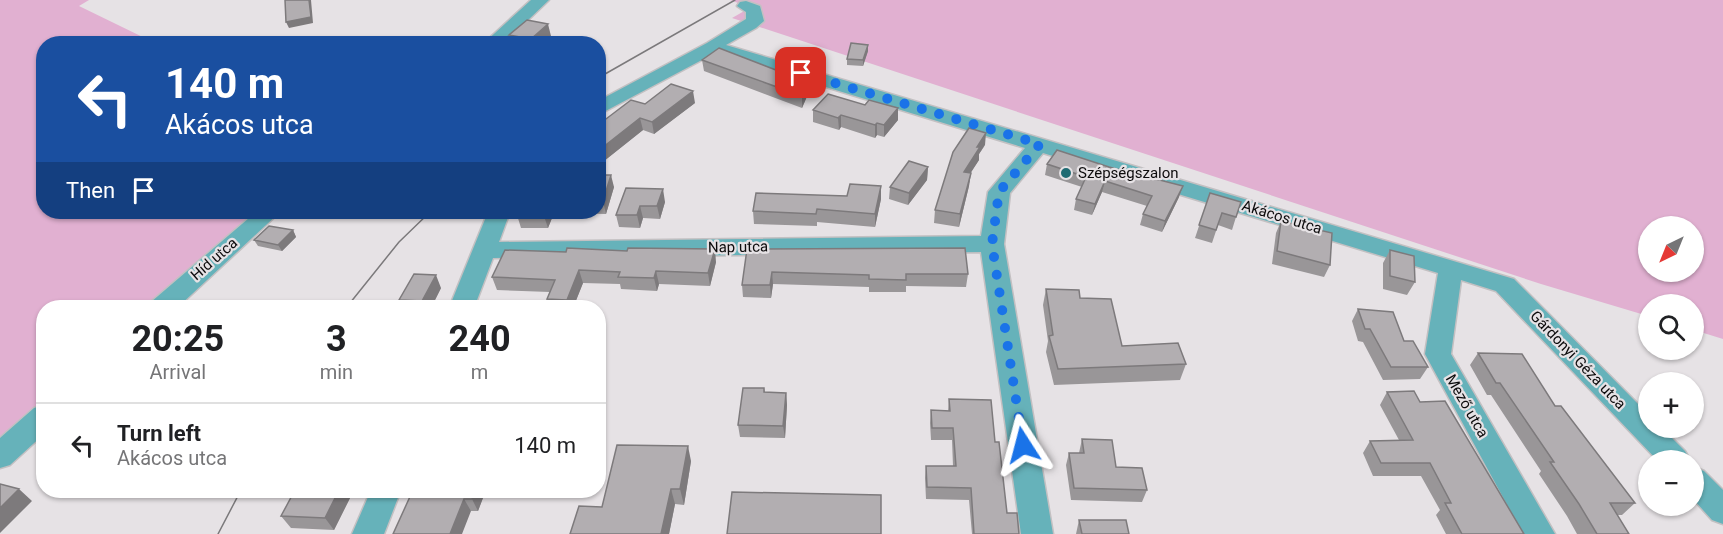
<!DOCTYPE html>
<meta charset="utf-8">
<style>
body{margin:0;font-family:Roboto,sans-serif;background:#f6f6f6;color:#202124;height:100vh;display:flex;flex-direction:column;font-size:22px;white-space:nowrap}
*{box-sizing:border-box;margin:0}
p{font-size:20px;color:#757577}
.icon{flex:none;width:33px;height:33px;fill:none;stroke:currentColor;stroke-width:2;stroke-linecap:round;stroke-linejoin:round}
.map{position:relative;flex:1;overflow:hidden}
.drawer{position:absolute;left:36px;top:300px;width:570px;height:198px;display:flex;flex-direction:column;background:#fff;border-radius:24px;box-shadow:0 2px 4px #0004}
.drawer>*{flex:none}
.top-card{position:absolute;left:36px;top:36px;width:570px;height:183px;border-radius:24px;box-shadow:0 2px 4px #0004;background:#1a4fa0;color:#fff;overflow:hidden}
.needle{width:39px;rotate:223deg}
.tools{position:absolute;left:1638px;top:216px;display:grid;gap:12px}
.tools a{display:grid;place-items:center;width:66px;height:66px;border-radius:50%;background:#fff;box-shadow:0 2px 4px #0004;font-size:30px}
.pin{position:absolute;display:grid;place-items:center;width:51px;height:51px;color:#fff;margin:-26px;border-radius:12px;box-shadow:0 3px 9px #0006}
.me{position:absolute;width:66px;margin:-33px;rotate:351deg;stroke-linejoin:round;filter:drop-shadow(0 0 4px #0008)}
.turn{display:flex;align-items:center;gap:21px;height:126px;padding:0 30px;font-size:27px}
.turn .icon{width:78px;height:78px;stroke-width:2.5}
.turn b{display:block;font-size:42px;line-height:51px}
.then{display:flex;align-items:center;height:57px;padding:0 30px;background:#0003;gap:12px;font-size:22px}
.eta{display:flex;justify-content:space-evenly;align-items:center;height:102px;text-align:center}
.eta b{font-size:36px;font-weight:700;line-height:42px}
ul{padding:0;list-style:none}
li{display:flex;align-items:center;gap:18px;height:84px;padding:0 30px;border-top:2px solid #e0e0e0}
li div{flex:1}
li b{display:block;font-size:22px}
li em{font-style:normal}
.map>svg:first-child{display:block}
</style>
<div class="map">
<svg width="1723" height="534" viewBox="0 0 1723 534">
<rect width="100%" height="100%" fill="#e6e2e5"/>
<!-- green -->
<path fill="#e1b0d1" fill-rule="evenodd" d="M 0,0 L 89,0 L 79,6 L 155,43 L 44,44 L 44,212 L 263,212 L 160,307 L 44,308 L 43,416 L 0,456 Z
M 730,0 L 1723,0 L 1723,339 L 1694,330 L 1694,304 L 1648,304 L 1648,316 L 1541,284 L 732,18 L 746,10 L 746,6 ZM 1648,226 L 1694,226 L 1694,272 L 1648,272 Z"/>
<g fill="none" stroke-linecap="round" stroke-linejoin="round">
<!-- minor casing -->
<g stroke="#c3c0c2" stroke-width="3">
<path id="minor" d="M 531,0 L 549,0 L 503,44 L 483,44 Z
M 746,1 L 760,6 L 764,21 L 756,28 L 726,45 L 1514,279 L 1648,414 L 1648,428 L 1662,428 L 1685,451 L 1690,460 L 1657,460 L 1496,291 L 1461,280 L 1451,354 L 1555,534 L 1523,534 L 1425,354 L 1438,273 L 1043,153 L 1010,193 L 1004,244 L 1053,534 L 1021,534 L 981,252 L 493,258 L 474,308 L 449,308 L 488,212 L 510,212 L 499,242 L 981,236 L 988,192 L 1025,148 L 715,53 L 598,115 L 598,101 L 707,43 L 746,19 L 746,12 L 737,6 L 740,2 Z
M 256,212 L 280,212 L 177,308 L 148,308 L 151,302 Z
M 44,405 L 44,434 L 10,465 L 0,468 L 0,438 L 34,408 Z
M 1694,467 L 1704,471 L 1723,490 L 1723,524 L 1712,520 L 1694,500 Z
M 371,490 L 401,490 L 384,534 L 352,534 Z"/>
</g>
<!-- minor -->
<use href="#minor" fill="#66b2ba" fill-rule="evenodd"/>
<!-- tram -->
<path stroke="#7b797b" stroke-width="1.5" d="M 598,78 L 735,0
M 346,308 L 399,242 L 430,212
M 218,534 L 241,490"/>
</g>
<!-- wall -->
<path fill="#999698" d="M 509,35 L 551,36 L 543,44 L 512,44 Z
M 868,45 L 868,51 L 863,66 L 847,65 L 847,59 Z
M 702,60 L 807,82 L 808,94 L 802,108 L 704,71 Z
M 695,103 L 654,134 L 643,130 L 599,165 L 598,165 L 598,125 Z
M 865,105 L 898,108 L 898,120 L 884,137 L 877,135 L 875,138 L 841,127 L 839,130 L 813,122 L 813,110 Z
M 985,145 L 979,154 L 979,160 L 970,173 L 969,186 L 959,227 L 934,223 L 935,210 Z
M 1047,164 L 1179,197 L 1162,232 L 1140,225 L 1143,214 L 1147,206 L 1102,192 L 1092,215 L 1074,210 L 1076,199 L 1082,187 L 1045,175 Z
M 928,167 L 927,180 L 908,205 L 889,199 L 890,187 Z
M 598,175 L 614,187 L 606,214 L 554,213 L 548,228 L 521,228 L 517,215 L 519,212 L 598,212 Z
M 881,186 L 881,199 L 875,227 L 817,222 L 817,226 L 754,224 L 753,211 L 847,196 Z
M 626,188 L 665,202 L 660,219 L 643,218 L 640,228 L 619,227 L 616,215 Z
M 1210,193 L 1236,217 L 1232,230 L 1218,225 L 1212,243 L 1195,238 Z
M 1281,221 L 1330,265 L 1324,277 L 1272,264 L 1276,233 Z
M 293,230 L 296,237 L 282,251 L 258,246 L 254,240 Z
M 747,249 L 968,274 L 966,287 L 906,286 L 906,292 L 869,292 L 869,287 L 773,284 L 771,298 L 743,297 L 742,285 Z
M 505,250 L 716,262 L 710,286 L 659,284 L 657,291 L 621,289 L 620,284 L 583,283 L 573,308 L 550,308 L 547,299 L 550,292 L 497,290 L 492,277 Z
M 1390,250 L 1415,282 L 1407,295 L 1383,289 L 1383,263 Z
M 441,288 L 431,308 L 403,308 L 399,300 Z
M 1046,289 L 1080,298 L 1122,346 L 1186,364 L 1180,380 L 1054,385 L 1046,352 L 1048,341 L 1043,305 Z
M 1358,309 L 1404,341 L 1428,367 L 1420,379 L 1383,380 L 1363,342 L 1358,341 L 1352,321 Z
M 1478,353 L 1555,406 L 1635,503 L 1622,515 L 1617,515 L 1629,534 L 1577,534 L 1567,516 L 1539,474 L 1541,471 L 1491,395 L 1487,395 L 1470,365 Z
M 764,388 L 765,392 L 786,393 L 787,405 L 785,438 L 740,437 L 738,425 Z
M 1387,392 L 1420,402 L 1524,534 L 1446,534 L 1436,515 L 1440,510 L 1421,476 L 1373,476 L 1363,453 L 1370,441 L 1399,440 L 1380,405 Z
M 949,399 L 995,442 L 1007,513 L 1019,534 L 972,534 L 969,500 L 926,499 L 925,478 L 926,466 L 953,466 L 952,440 L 931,440 L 930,423 L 931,410 L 948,411 Z
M 1082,439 L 1116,467 L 1147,490 L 1142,502 L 1071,500 L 1066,465 L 1069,453 L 1079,453 Z
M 691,461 L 684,505 L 675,504 L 669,534 L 570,534 L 602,507 Z
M 354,490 L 334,530 L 291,528 L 281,516 Z
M 413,490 L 486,490 L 478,511 L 471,511 Z
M 1079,520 L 1129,534 L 1076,534 Z"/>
<!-- shaded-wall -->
<path fill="#7d7a7c" d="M 309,0 L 311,0 L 313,23 L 289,28 L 286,22 Z
M 548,24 L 551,36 L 543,44 L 533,44 L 531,39 Z
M 868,45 L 868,51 L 863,66 L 863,60 Z
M 807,82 L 808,94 L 802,108 L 802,96 Z
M 693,91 L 695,103 L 654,134 L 652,122 Z
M 898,108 L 898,120 L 884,137 L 884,125 Z
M 841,115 L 841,127 L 839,130 L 838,118 Z
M 640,118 L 643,130 L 599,165 L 598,151 Z
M 877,123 L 877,135 L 875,138 L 875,125 Z
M 986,133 L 985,145 L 979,154 L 979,160 L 963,185 L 964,172 L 977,147 Z
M 928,167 L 927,180 L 908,205 L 909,193 Z
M 971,173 L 969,186 L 959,227 L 960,214 Z
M 611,175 L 614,187 L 606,214 L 603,201 Z
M 1105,181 L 1102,192 L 1092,215 L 1095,204 Z
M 881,186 L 881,199 L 875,227 L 875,214 Z
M 1183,186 L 1179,197 L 1162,232 L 1165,221 Z
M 663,189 L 665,202 L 660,219 L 657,206 Z
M 640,206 L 643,218 L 640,228 L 637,215 Z
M 546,212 L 553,212 L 554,213 L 548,228 L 544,216 Z
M 293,230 L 296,237 L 282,251 L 278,245 Z
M 715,249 L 716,262 L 710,286 L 708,273 Z
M 579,270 L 583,283 L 573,308 L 570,308 L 567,300 Z
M 656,271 L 659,284 L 657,291 L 654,278 Z
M 772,272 L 773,284 L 771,298 L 770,285 Z
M 436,275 L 441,288 L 431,308 L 426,308 L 422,301 Z
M 786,393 L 787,405 L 785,438 L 783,426 Z
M 688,446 L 691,461 L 684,505 L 680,489 Z
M 19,489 L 32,501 L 0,533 L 0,508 Z
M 671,489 L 675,504 L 669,534 L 661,534 Z
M 339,490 L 354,490 L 334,530 L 325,518 Z
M 475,490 L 486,490 L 478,511 L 472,499 Z
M 464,499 L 471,511 L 462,534 L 450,534 Z"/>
<!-- building -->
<path fill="#b2aeb1" stroke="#7d7a7c" stroke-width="1.5" d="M 285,0 L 309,0 L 311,17 L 286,22 Z
M 527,20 L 548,24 L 531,39 L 509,35 Z
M 851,43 L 868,45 L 863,60 L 847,59 Z
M 719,48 L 807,82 L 802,96 L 702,60 Z
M 671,84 L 693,91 L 652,122 L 640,118 L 598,151 L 598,125 L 631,100 L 645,104 Z
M 828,94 L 865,105 L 869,100 L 898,108 L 884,125 L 877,123 L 875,125 L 841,115 L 838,118 L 813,110 Z
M 969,128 L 986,133 L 977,147 L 980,147 L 964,172 L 971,173 L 960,214 L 935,210 L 953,152 Z
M 1057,150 L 1109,167 L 1183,186 L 1165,221 L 1143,214 L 1152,196 L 1105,181 L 1095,204 L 1076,199 L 1086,177 L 1047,164 Z
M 909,161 L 928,167 L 909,193 L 890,187 Z
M 598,175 L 611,175 L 603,201 L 598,201 Z
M 850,184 L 881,186 L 875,214 L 817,209 L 816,214 L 753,211 L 756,193 L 847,196 Z
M 626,188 L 663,189 L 657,206 L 640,206 L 637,215 L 616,215 Z
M 1210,193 L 1241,202 L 1236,217 L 1222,213 L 1216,230 L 1199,225 Z
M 519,212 L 546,212 L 544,216 L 517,215 Z
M 1281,221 L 1332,233 L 1330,265 L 1277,251 Z
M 269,226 L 293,230 L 278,245 L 254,240 Z
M 567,248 L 627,251 L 628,248 L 715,249 L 708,273 L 656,271 L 654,278 L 618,277 L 620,272 L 579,270 L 567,300 L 547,299 L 555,280 L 492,277 L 505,250 L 566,252 Z
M 965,248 L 968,274 L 906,274 L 906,280 L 869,279 L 869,275 L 772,272 L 770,285 L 742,285 L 747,249 Z
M 1390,250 L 1414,256 L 1415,282 L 1390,276 Z
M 414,274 L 436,275 L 422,301 L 399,300 Z
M 1046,289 L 1079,290 L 1080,298 L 1111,299 L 1122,346 L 1178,343 L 1186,364 L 1058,369 L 1049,336 L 1053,335 Z
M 1358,309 L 1393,312 L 1404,341 L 1413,341 L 1428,367 L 1391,367 L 1370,329 L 1365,329 Z
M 1478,353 L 1522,354 L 1555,406 L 1561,406 L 1635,503 L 1610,503 L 1629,534 L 1597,534 L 1579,504 L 1550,462 L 1554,462 L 1500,383 L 1496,383 Z
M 743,388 L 764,388 L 764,392 L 786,393 L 783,426 L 738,425 Z
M 1414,391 L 1420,402 L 1445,401 L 1524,534 L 1462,534 L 1445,503 L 1451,503 L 1430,463 L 1381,463 L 1370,441 L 1413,440 L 1387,392 Z
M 949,399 L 991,400 L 995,442 L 999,442 L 1007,513 L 1017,513 L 1019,534 L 974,534 L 971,488 L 927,487 L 926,466 L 956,466 L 953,428 L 932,428 L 931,410 L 950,411 Z
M 1082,439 L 1112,440 L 1116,467 L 1142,468 L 1147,490 L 1074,488 L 1069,453 L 1084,453 Z
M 617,445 L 688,446 L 680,489 L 671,489 L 661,534 L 570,534 L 579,506 L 602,507 Z
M 0,484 L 19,489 L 0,508 Z
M 295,490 L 339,490 L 325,518 L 281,516 Z
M 413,490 L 475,490 L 472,499 L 464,499 L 450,534 L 393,534 Z
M 732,492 L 881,495 L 881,534 L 727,534 Z
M 1079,520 L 1126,520 L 1129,534 L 1082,534 Z"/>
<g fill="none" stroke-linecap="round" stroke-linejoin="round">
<!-- route -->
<path stroke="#1a73e8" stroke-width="10" stroke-dasharray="0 18" d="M 801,73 L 1040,144 L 999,192 L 992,244 L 1023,445"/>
</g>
<!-- markers -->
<circle fill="#1f6b73" stroke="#e6e2e5" stroke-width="2" cx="1066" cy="173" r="6"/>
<g text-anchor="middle" stroke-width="4.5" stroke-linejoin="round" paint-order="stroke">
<!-- poi labels -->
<g font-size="15" fill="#0c0b0c" stroke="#e6e2e5" text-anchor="start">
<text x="1078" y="178">Szépségszalon</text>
</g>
<!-- street labels -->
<g font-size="15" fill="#0c0b0c" stroke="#e6e2e5">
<text transform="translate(1282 217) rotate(17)" y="5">Akácos utca</text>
<text transform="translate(738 247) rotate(-1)" y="5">Nap utca</text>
<text transform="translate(214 259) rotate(-41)" y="5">Híd utca</text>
<text transform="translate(1578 360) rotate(46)" y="5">Gárdonyi Géza utca</text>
<text transform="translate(1467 406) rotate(60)" y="5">Mező utca</text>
</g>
</g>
</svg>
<div class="tools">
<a><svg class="needle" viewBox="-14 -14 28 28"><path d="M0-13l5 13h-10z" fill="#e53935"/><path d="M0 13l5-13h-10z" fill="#757577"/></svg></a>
<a><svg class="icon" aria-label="search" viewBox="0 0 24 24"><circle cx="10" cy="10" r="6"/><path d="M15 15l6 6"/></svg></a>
<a>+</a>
<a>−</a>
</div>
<div class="pin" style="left:801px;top:73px;background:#d93025"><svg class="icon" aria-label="arrive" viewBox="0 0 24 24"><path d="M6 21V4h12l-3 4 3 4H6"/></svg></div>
<svg class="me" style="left:1023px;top:445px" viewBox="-20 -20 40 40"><path d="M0-17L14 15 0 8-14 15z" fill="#1a73e8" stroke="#fff" stroke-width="4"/></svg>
<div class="top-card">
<div class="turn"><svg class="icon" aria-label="left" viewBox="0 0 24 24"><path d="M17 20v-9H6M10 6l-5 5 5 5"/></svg><div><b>140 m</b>Akácos utca</div></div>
<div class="then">Then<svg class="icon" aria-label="arrive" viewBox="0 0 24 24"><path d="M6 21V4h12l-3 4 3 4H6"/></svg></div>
</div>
<section class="drawer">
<div class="eta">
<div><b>20:25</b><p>Arrival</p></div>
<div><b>3</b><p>min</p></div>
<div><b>240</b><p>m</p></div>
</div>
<ul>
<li><svg class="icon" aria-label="left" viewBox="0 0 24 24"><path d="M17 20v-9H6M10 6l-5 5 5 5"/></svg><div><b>Turn left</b><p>Akácos utca</p></div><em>140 m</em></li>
</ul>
</section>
</div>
